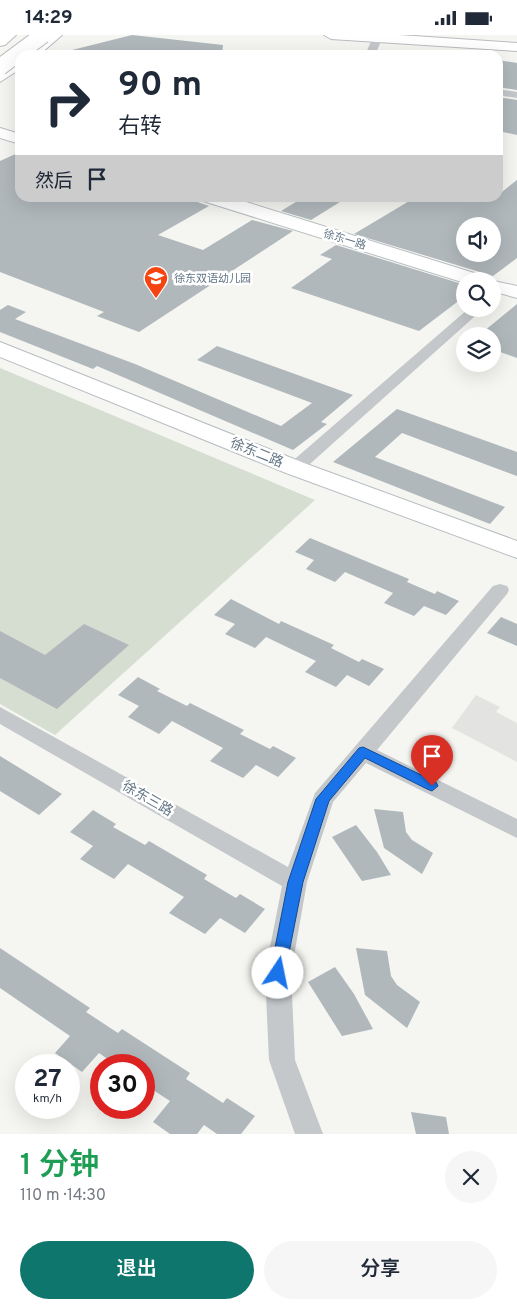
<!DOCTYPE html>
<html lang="zh">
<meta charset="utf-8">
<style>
body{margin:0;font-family:Overpass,"Noto Sans SC",sans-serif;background:#f6f6f7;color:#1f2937;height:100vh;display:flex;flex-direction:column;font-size:19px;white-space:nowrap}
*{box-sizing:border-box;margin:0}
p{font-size:16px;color:#747a83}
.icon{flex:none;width:28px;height:28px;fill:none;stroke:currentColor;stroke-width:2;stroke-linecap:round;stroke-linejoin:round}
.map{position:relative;height:1099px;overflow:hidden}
.sheet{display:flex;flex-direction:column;background:#fff;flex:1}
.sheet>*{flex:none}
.top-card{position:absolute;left:15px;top:15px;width:488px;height:152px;border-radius:15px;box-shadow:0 5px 20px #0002;background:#fff;color:#1f2937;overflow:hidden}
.fabs{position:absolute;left:456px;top:182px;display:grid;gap:10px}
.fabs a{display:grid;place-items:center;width:45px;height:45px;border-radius:50%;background:#fff;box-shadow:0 5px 20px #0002;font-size:25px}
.speed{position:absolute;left:15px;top:1019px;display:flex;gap:10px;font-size:25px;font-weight:700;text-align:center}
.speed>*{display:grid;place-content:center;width:65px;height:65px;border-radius:50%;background:#fff;box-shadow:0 5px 20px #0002;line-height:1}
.speed small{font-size:12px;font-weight:400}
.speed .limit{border:8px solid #d22;background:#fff;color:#111}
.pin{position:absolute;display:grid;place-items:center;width:42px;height:42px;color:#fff;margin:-51px -21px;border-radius:50% 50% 50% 0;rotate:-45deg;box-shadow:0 0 5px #0007}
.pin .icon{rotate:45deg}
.me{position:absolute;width:55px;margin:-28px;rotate:11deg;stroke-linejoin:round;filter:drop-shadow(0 0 4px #0008)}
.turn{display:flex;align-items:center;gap:18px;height:105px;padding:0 20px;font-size:22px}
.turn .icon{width:65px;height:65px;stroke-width:2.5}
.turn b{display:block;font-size:35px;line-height:42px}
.then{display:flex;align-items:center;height:48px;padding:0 20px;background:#0003;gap:10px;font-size:19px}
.round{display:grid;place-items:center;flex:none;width:52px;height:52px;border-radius:26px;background:#f6f6f7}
.summary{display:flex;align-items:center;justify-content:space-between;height:85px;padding:0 20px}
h1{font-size:30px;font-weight:600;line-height:38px;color:#1e9e55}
.cta{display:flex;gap:10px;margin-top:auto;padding:10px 20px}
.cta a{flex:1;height:58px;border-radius:30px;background:#0f766e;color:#fff;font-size:20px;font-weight:600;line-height:58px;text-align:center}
.cta a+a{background:#f6f6f7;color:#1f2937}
.status{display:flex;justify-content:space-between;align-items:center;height:35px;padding:0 25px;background:#fff;direction:ltr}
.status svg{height:14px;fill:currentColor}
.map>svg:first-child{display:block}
</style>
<div class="status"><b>14:29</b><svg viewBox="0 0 49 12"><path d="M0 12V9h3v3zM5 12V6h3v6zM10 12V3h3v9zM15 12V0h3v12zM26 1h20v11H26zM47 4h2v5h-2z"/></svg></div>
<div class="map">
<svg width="517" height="1099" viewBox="0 0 517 1099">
<rect width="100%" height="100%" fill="#f5f5f1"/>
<!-- built -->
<path fill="#e3e4e2" d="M 476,660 L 500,672 L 496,677 L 517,688 L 517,727 L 452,693 Z"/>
<!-- green -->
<path fill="#d6ded1" d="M 0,333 L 315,465 L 55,700 L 0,669 Z"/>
<!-- building -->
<path fill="#b0b8bc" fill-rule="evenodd" d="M 132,0 L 223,10 L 222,20 L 72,20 L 72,15 Z
M 498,25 L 517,28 L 517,55 L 498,52 Z
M 498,62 L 517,65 L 517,100 L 498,96 Z
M 20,117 L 20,162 L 183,162 L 209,171 L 158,200 L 203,215 L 252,185 L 293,196 L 139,297 L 97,281 L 104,277 L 0,237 L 0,126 Z
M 517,145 L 517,223 L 493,241 L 354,199 L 416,162 L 498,162 L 498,160 ZM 465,191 L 492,191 L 492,219 L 465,219 Z
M 304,162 L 348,162 L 311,185 L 281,176 Z
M 336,210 L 465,250 L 465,261 L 419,296 L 291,253 L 332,224 L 320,220 Z
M 517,269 L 517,323 L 492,314 L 492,301 L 478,301 Z
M 8,270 L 26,277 L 15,284 L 135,329 L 281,391 L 312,368 L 197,325 L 217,311 L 353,360 L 321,387 L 327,389 L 293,415 L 97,331 L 93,334 L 0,297 L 0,275 Z
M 397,374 L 517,417 L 517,441 L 402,398 L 375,422 L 505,472 L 490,489 L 333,427 Z
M 310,503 L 409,544 L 407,547 L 435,559 L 437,556 L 459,566 L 446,580 L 424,571 L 414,581 L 384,568 L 393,558 L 345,537 L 335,547 L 306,534 L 314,525 L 295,517 Z
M 231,564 L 279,589 L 281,586 L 334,610 L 331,613 L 359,627 L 362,624 L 384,634 L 369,651 L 347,640 L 336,652 L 305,637 L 316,626 L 266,602 L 255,613 L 225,599 L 235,589 L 214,580 Z
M 501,582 L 517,589 L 517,611 L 487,598 Z
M 84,589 L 129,610 L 57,674 L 0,643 L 0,596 L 45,620 Z
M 138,642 L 160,654 L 157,656 L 187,671 L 190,668 L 244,695 L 240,699 L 270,714 L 273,711 L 296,723 L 278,742 L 256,730 L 243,743 L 210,726 L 223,713 L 172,686 L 159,699 L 128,682 L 139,671 L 118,660 Z
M 0,721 L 62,759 L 39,780 L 0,756 Z
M 374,774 L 403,777 L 406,797 L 412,805 L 433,818 L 422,839 L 384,813 Z
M 93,775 L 116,789 L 113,792 L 145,810 L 149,806 L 207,840 L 204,844 L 236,863 L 240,859 L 265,874 L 245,898 L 220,883 L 205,899 L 169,878 L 184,862 L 128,829 L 114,844 L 80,824 L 93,811 L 70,797 Z
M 356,790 L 377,817 L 391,840 L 362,846 L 332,802 Z
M 0,913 L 90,973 L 86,977 L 118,998 L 122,994 L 190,1038 L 186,1044 L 223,1068 L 227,1063 L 255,1081 L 241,1099 L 217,1099 L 204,1090 L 197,1099 L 170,1099 L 153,1087 L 170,1066 L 144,1049 L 144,1030 L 116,1030 L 99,1018 L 82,1037 L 55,1018 L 70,1001 L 0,953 Z
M 356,913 L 387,916 L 391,941 L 397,950 L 420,967 L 407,993 L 365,960 Z
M 335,932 L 354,959 L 373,994 L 342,1001 L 308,947 Z
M 411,1077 L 446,1082 L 449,1099 L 416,1099 Z"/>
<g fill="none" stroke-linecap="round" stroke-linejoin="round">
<!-- secondary casing -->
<g stroke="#b8bec2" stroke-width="2">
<path id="secondary" d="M 0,93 L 20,99 L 20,109 L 0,103 Z
M 200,162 L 230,162 L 487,242 L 489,245 L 517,251 L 517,263 L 492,256 L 492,246 L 465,248 L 203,166 Z
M 0,307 L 304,428 L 517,506 L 517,523 L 286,438 L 0,322 Z"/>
</g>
<!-- primary casing -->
<g stroke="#b9bdc0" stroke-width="2">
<path id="primary" d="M 0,0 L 16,0 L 5,10 L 0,11 Z
M 46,0 L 62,0 L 39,20 L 23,20 Z
M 324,0 L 399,0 L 517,8 L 517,16 L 331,4 Z
M 20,22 L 20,34 L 0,47 L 0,35 Z"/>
</g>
<!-- street -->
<path fill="#c4c8cb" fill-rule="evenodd" d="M 373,2 L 382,4 L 375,20 L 365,20 Z
M 498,54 L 517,57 L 517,63 L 498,60 Z
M 501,248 L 508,252 L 497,263 L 492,264 L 492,252 Z
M 468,274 L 483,274 L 301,437 L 289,437 L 287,433 L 289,429 Z
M 500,549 L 507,551 L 509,555 L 507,559 L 377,715 L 517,784 L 517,803 L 366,728 L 333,767 L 307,847 L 291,938 L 295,1025 L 323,1099 L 295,1099 L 269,1025 L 265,938 L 282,851 L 0,689 L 0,672 L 288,832 L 315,758 L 493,551 Z"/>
<!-- secondary -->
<use href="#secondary" fill="#fff" fill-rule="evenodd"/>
<!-- primary -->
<use href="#primary" fill="#fff" fill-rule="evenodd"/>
<!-- highway-bridge casing -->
<g stroke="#b8bcbe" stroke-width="18" stroke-linecap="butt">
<path id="highway-bridge" d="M 0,32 L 43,0"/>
</g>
<!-- highway-bridge -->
<use href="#highway-bridge" stroke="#fff" stroke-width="16"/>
</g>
<!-- route -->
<path fill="#1a73e8" stroke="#114b97" d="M 363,712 L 436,747 L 438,751 L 432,756 L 427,754 L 365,723 L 329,766 L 303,847 L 285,938 L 283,943 L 278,945 L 273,943 L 270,938 L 288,847 L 316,764 L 359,713 Z"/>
<!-- icons -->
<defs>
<g id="school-pin" transform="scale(1.25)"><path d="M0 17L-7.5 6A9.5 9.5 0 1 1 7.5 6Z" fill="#f64410" stroke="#fff"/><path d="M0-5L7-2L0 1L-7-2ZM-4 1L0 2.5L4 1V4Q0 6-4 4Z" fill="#fff"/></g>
</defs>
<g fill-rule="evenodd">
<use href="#school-pin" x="156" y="243"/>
</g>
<g text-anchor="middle" stroke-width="5" stroke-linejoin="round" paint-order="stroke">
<!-- far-street labels -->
<g font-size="11" fill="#617585" stroke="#fff">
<text transform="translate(345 204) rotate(17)" y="4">徐东一路</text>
</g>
<!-- far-poi labels -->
<g font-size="11" fill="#617585" stroke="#fff" text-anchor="start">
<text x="174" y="247">徐东双语幼儿园</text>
</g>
<!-- street labels -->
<g font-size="14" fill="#617585" stroke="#fff">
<text transform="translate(257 417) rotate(22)" y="5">徐东二路</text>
<text transform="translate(148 763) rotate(30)" y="5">徐东三路</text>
</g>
</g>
</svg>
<div class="fabs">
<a><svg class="icon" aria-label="sound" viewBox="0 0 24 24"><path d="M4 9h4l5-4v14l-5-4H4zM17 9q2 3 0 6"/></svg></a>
<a><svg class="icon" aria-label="search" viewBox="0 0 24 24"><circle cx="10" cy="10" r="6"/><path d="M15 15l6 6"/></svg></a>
<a><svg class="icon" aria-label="layers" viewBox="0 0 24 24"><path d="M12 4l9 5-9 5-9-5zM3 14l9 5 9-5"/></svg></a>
</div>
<div class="speed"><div>27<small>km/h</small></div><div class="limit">30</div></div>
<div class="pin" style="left:432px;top:751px;background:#d93025"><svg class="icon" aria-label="arrive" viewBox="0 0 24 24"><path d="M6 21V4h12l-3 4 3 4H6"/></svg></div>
<svg class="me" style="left:278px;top:938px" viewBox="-20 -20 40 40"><circle r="19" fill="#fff"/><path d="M0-13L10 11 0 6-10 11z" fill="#1a73e8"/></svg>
<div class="top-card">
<div class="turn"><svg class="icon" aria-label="right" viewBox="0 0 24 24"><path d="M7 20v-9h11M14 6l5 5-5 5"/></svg><div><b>90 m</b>右转</div></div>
<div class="then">然后<svg class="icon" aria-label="arrive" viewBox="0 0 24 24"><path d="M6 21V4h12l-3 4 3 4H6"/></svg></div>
</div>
</div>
<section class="sheet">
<div class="summary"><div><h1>1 分钟</h1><p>110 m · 14:30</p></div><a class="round"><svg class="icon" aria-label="close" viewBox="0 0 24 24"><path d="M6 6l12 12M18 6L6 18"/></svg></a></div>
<div class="cta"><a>退出</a><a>分享</a></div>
</section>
